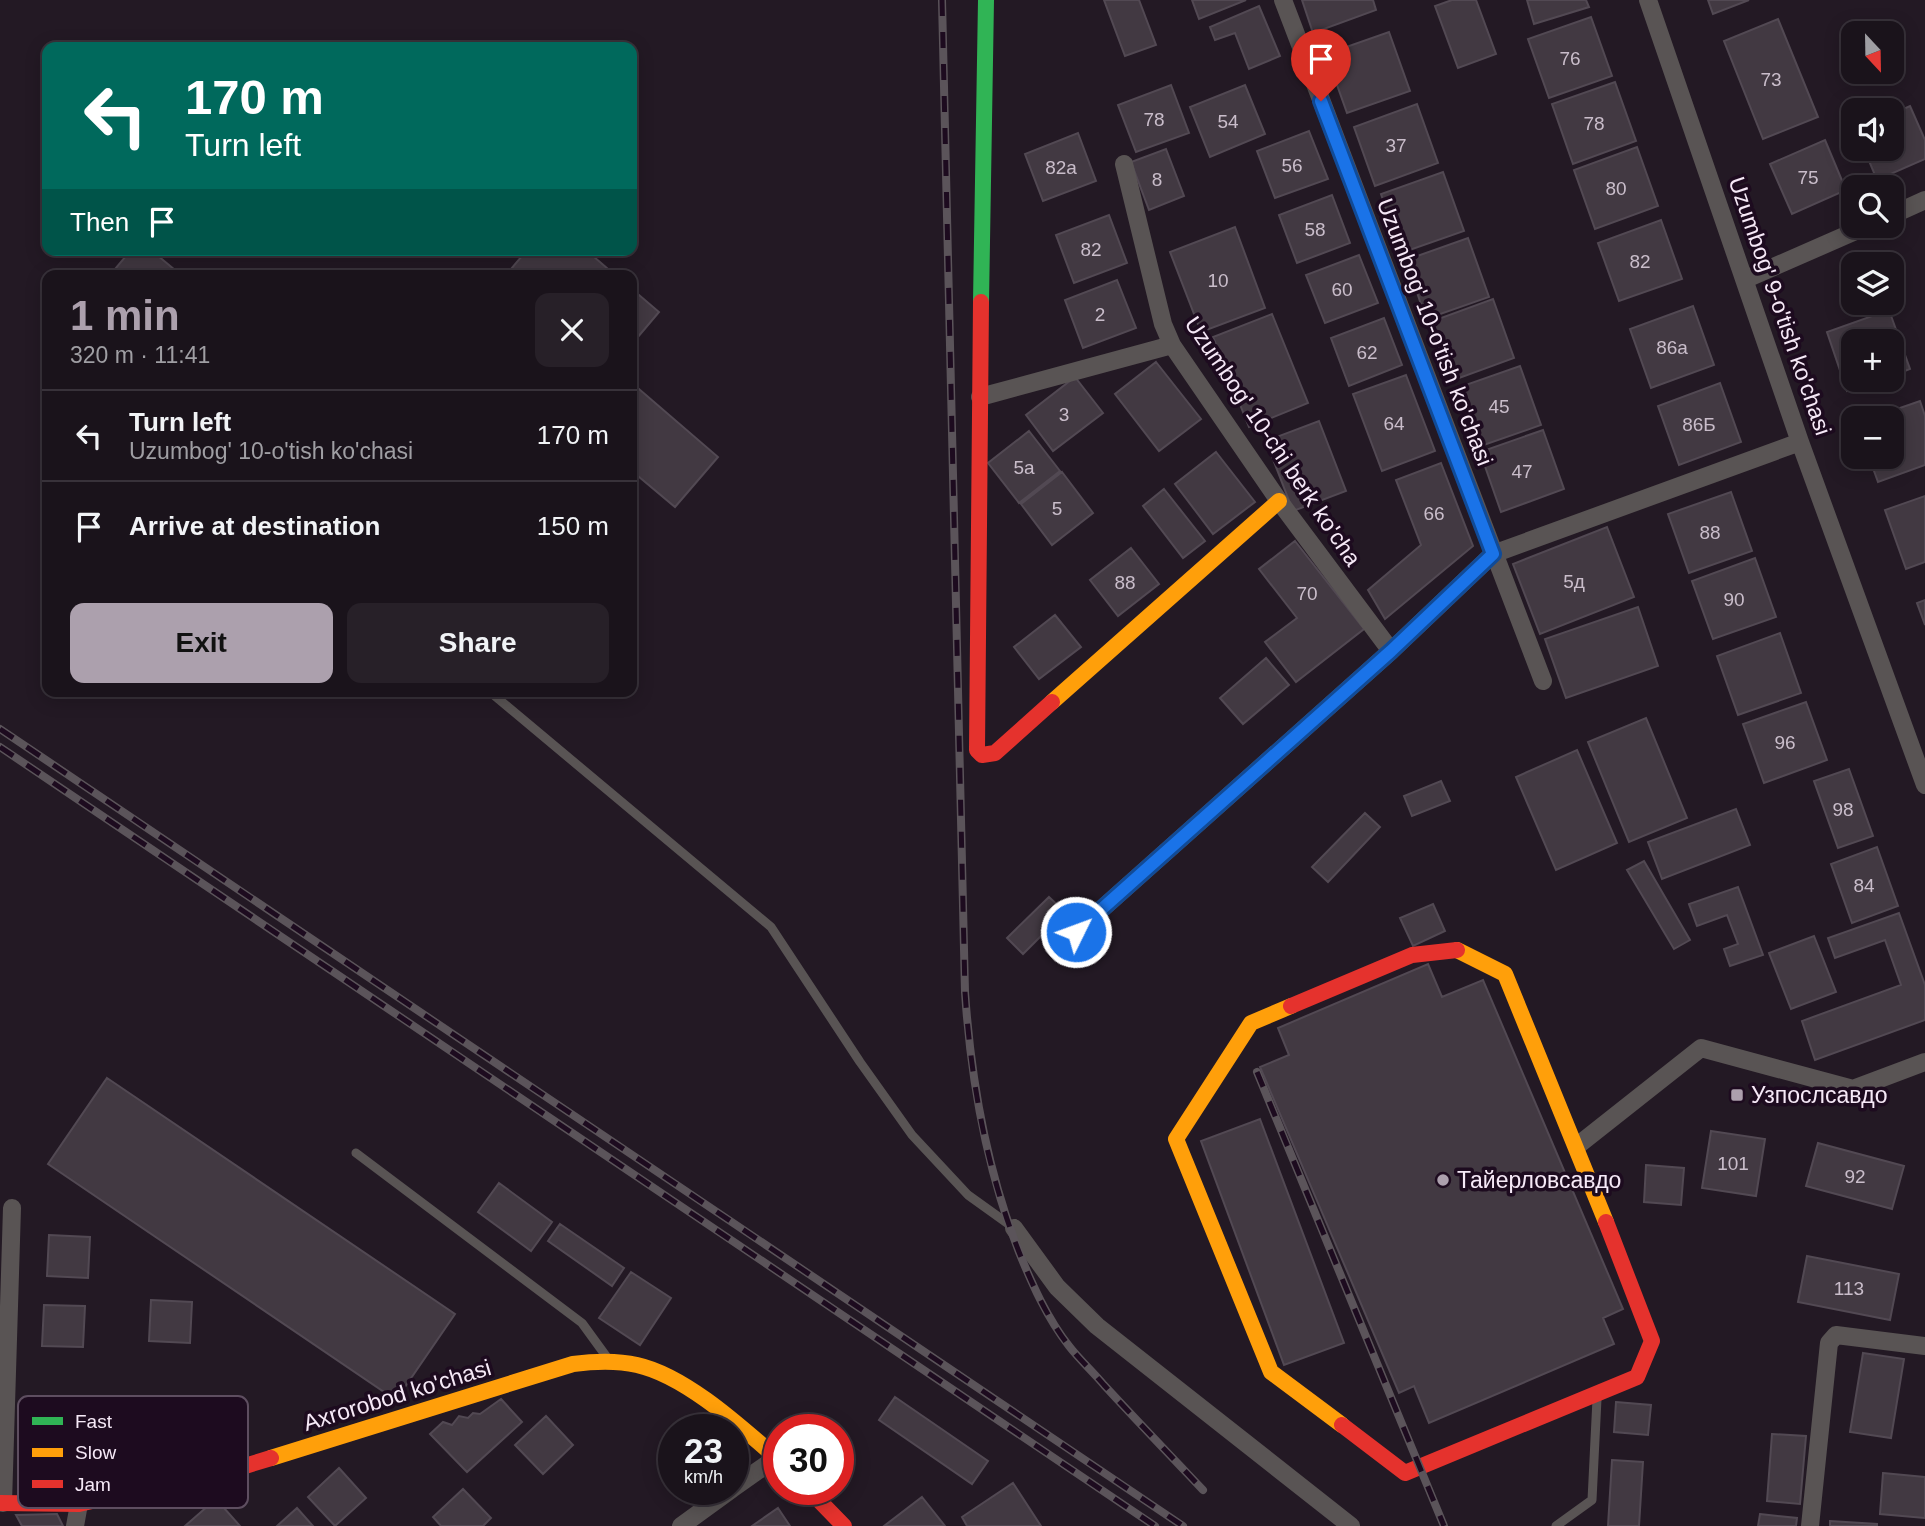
<!DOCTYPE html>
<meta charset="utf-8">
<style>
body{margin:0;font-family:Helvetica,sans-serif;background:#272028;color:#f1f3f6;height:100vh;display:flex;flex-direction:column;font-size:26px;white-space:nowrap}
*{box-sizing:border-box;margin:0}
p{font-size:23px;color:#9f9ea3}
.icon{flex:none;width:38px;height:38px;fill:none;stroke:currentColor;stroke-width:2;stroke-linecap:round;stroke-linejoin:round}
.map{position:relative;flex:1;overflow:hidden}
.details{position:absolute;left:42px;top:270px;width:595px;height:427px;display:flex;flex-direction:column;background:#1a131b;border-radius:14px;box-shadow:0 4px 18px #0003,0 0 0 2px #38323a}
.details>*{flex:none}
.banner{position:absolute;left:42px;top:42px;width:595px;height:214px;border-radius:14px;box-shadow:0 4px 18px #0003,0 0 0 2px #38323a;background:#00695c;color:#fff;overflow:hidden}
.needle{width:46px;rotate:158deg}
.fabs{position:absolute;left:1841px;top:21px;display:grid;gap:14px}
.fabs a{display:grid;place-items:center;width:63px;height:63px;border-radius:14px;background:#1a131b;box-shadow:0 4px 18px #0003,0 0 0 2px #38323a;font-size:35px}
.speed{position:absolute;left:658px;top:1414px;display:flex;gap:14px;font-size:35px;font-weight:700;text-align:center}
.speed>*{display:grid;place-content:center;width:91px;height:91px;border-radius:50%;background:#1a131b;box-shadow:0 4px 18px #0003,0 0 0 2px #38323a;line-height:1}
.speed small{font-size:18px;font-weight:400}
.speed .limit{border:10px solid #d22;background:#fff;color:#111}
.pin{position:absolute;display:grid;place-items:center;width:60px;height:60px;color:#fff;margin:-72px -30px;border-radius:50% 50% 50% 0;rotate:-45deg;box-shadow:0 0 7px #0007}
.pin .icon{rotate:45deg}
.me{position:absolute;width:77px;margin:-38px;rotate:48deg;stroke-linejoin:round;filter:drop-shadow(0 0 5px #0008)}
.turn{display:flex;align-items:center;gap:24px;height:147px;padding:0 28px;font-size:32px}
.turn .icon{width:91px;height:91px;stroke-width:2.5}
.turn b{display:block;font-size:49px;line-height:60px}
.then{display:flex;align-items:center;height:66px;padding:0 28px;background:#0003;gap:14px;font-size:26px}
.round{display:grid;place-items:center;flex:none;width:74px;height:74px;border-radius:14px;background:#272028}
.overview{display:flex;align-items:center;justify-content:space-between;height:119px;padding:0 28px}
h1{font-size:42px;font-weight:700;line-height:52px;color:#aca0ad}
.cta{display:flex;gap:14px;margin-top:auto;padding:14px 28px}
.cta a{flex:1;height:80px;border-radius:14px;background:#aca0ad;color:#111;font-size:28px;font-weight:700;line-height:80px;text-align:center}
.cta a+a{background:#272028;color:#f1f3f6}
ul{padding:0;list-style:none}
li{display:flex;align-items:center;gap:21px;height:91px;padding:0 28px;border-top:2px solid #38323a}
li div{flex:1}
li b{display:block;font-size:26px}
li em{font-style:normal}
.map>svg:first-child{display:block}
</style>
<div class="map">
<svg width="1925" height="1526" viewBox="0 0 1925 1526">
<rect width="100%" height="100%" fill="#231924"/>
<!-- building -->
<path fill="#423942" stroke="#524953" stroke-width="2" d="M 1104,0 L 1139,0 L 1156,45 L 1125,56 Z
M 1192,0 L 1246,0 L 1199,19 Z
M 1302,0 L 1373,0 L 1376,10 L 1313,33 Z
M 1452,0 L 1476,0 L 1496,54 L 1458,68 L 1435,6 Z
M 1527,0 L 1586,0 L 1589,7 L 1534,24 Z
M 1708,0 L 1749,0 L 1713,14 Z
M 1259,6 L 1280,56 L 1249,69 L 1235,33 L 1215,40 L 1210,27 Z
M 1591,17 L 1612,76 L 1549,98 L 1528,39 Z
M 1778,19 L 1818,117 L 1763,139 L 1724,41 Z
M 1389,32 L 1410,91 L 1347,113 L 1326,54 Z
M 1615,82 L 1636,141 L 1573,164 L 1552,104 Z
M 1171,85 L 1189,133 L 1136,152 L 1118,105 Z
M 1245,85 L 1265,134 L 1210,157 L 1190,107 Z
M 1417,104 L 1438,163 L 1375,186 L 1354,127 Z
M 1910,106 L 1925,140 L 1925,159 L 1877,180 L 1864,149 L 1892,149 L 1892,114 Z
M 1309,131 L 1328,179 L 1275,198 L 1257,151 Z
M 1078,133 L 1096,181 L 1043,201 L 1025,154 Z
M 1825,140 L 1846,190 L 1792,214 L 1770,164 Z
M 1637,147 L 1658,206 L 1595,229 L 1574,170 Z
M 1166,149 L 1184,196 L 1149,210 L 1131,162 Z
M 1443,172 L 1464,231 L 1401,253 L 1381,194 Z
M 1332,195 L 1350,243 L 1297,263 L 1279,215 Z
M 1109,215 L 1127,263 L 1074,283 L 1056,235 Z
M 1661,220 L 1682,279 L 1619,301 L 1598,243 Z
M 1235,227 L 1265,308 L 1201,332 L 1170,252 Z
M 1468,238 L 1489,297 L 1426,319 L 1406,260 Z
M 131,250 L 151,250 L 181,275 L 110,275 Z
M 527,250 L 586,250 L 615,275 L 506,275 Z
M 1359,255 L 1378,303 L 1325,323 L 1306,275 Z
M 1117,280 L 1136,328 L 1083,348 L 1065,300 Z
M 632,289 L 659,312 L 632,344 Z
M 1493,299 L 1514,358 L 1451,381 L 1430,322 Z
M 1693,306 L 1714,365 L 1651,388 L 1630,329 Z
M 1889,310 L 1910,369 L 1892,376 L 1892,341 L 1853,341 L 1853,380 L 1880,380 L 1847,391 L 1827,332 Z
M 1272,314 L 1308,403 L 1249,427 L 1213,337 Z
M 1384,318 L 1402,365 L 1349,386 L 1331,338 Z
M 1156,362 L 1201,419 L 1159,451 L 1115,394 Z
M 1520,366 L 1541,425 L 1478,447 L 1457,388 Z
M 1406,375 L 1435,451 L 1382,471 L 1353,394 Z
M 1075,377 L 1103,413 L 1053,451 L 1026,415 Z
M 632,383 L 718,457 L 675,507 L 632,471 Z
M 1720,383 L 1741,442 L 1679,465 L 1658,406 Z
M 1920,401 L 1925,416 L 1925,465 L 1878,482 L 1869,457 L 1892,457 L 1892,418 L 1871,418 Z
M 1319,421 L 1346,491 L 1293,511 L 1266,441 Z
M 1543,430 L 1564,489 L 1501,512 L 1480,452 Z
M 1029,431 L 1060,471 L 1019,503 L 988,463 Z
M 1216,452 L 1255,502 L 1213,534 L 1175,484 Z
M 1441,463 L 1473,546 L 1385,619 L 1368,590 L 1421,545 L 1396,480 Z
M 1062,472 L 1093,513 L 1052,545 L 1021,504 Z
M 1164,489 L 1205,541 L 1183,558 L 1143,506 Z
M 1731,492 L 1752,551 L 1689,573 L 1668,514 Z
M 1925,496 L 1925,562 L 1906,569 L 1885,510 Z
M 1607,527 L 1634,597 L 1540,634 L 1513,564 Z
M 1295,541 L 1364,629 L 1296,682 L 1265,642 L 1297,618 L 1259,569 Z
M 1131,548 L 1159,584 L 1118,616 L 1090,580 Z
M 1755,558 L 1776,617 L 1713,639 L 1692,581 Z
M 1925,600 L 1925,625 L 1917,603 Z
M 1638,607 L 1658,666 L 1566,698 L 1545,639 Z
M 1055,615 L 1081,647 L 1039,679 L 1014,647 Z
M 1780,633 L 1801,693 L 1738,715 L 1717,656 Z
M 1266,658 L 1289,685 L 1243,724 L 1220,698 Z
M 1806,702 L 1827,760 L 1764,783 L 1743,724 Z
M 1646,718 L 1687,818 L 1629,842 L 1588,742 Z
M 1577,750 L 1617,843 L 1556,870 L 1516,777 Z
M 1849,769 L 1873,836 L 1838,848 L 1814,781 Z
M 1441,781 L 1450,801 L 1412,816 L 1404,796 Z
M 1736,809 L 1750,845 L 1662,879 L 1648,842 Z
M 1365,813 L 1380,827 L 1328,882 L 1312,867 Z
M 1877,847 L 1898,906 L 1852,923 L 1831,864 Z
M 1644,861 L 1690,940 L 1674,949 L 1627,870 Z
M 1738,887 L 1763,955 L 1730,966 L 1724,949 L 1738,944 L 1727,915 L 1697,926 L 1689,904 Z
M 1049,897 L 1065,912 L 1023,954 L 1007,938 Z
M 1433,904 L 1445,931 L 1413,946 L 1400,918 Z
M 1899,913 L 1925,985 L 1925,1020 L 1815,1060 L 1802,1021 L 1901,985 L 1885,940 L 1835,958 L 1828,938 Z
M 1814,936 L 1836,992 L 1791,1009 L 1769,953 Z
M 1428,964 L 1442,997 L 1483,980 L 1623,1309 L 1603,1318 L 1614,1344 L 1429,1423 L 1414,1386 L 1399,1393 L 1260,1067 L 1289,1055 L 1278,1028 Z
M 107,1078 L 455,1314 L 396,1400 L 48,1164 Z
M 1260,1119 L 1344,1343 L 1284,1365 L 1201,1141 Z
M 1711,1131 L 1765,1139 L 1756,1196 L 1702,1188 Z
M 1818,1143 L 1904,1166 L 1892,1209 L 1806,1186 Z
M 1646,1165 L 1684,1168 L 1681,1205 L 1644,1202 Z
M 499,1183 L 552,1222 L 531,1251 L 478,1212 Z
M 560,1224 L 624,1268 L 612,1286 L 548,1241 Z
M 49,1235 L 90,1237 L 88,1278 L 47,1276 Z
M 1807,1256 L 1899,1274 L 1890,1320 L 1798,1302 Z
M 631,1272 L 671,1298 L 640,1345 L 599,1318 Z
M 151,1300 L 192,1302 L 190,1343 L 149,1341 Z
M 44,1305 L 85,1306 L 83,1347 L 42,1346 Z
M 1863,1353 L 1904,1359 L 1891,1438 L 1850,1432 Z
M 895,1397 L 988,1461 L 972,1484 L 879,1420 Z
M 501,1399 L 522,1422 L 467,1472 L 430,1434 L 443,1422 L 452,1425 L 459,1416 L 468,1418 L 473,1413 L 480,1414 Z
M 1616,1402 L 1651,1405 L 1648,1435 L 1614,1432 Z
M 546,1416 L 573,1445 L 543,1474 L 515,1445 Z
M 1772,1434 L 1806,1436 L 1800,1504 L 1767,1501 Z
M 1612,1460 L 1643,1462 L 1639,1526 L 1608,1526 Z
M 339,1468 L 366,1498 L 335,1526 L 308,1497 Z
M 1883,1473 L 1925,1477 L 1925,1518 L 1880,1514 Z
M 1013,1483 L 1041,1526 L 967,1526 L 962,1517 Z
M 463,1489 L 491,1518 L 483,1526 L 441,1526 L 433,1517 Z
M 922,1497 L 945,1526 L 884,1526 Z
M 216,1499 L 240,1526 L 185,1526 Z
M 297,1508 L 313,1526 L 277,1526 Z
M 778,1508 L 790,1526 L 752,1526 Z
M 57,1514 L 63,1526 L 22,1526 L 16,1515 Z
M 1760,1514 L 1797,1518 L 1796,1526 L 1758,1526 Z
M 1830,1521 L 1877,1524 L 1877,1526 L 1830,1526 Z"/>
<g fill="none" stroke-linecap="round" stroke-linejoin="round">
<!-- lane -->
<path stroke="#595454" stroke-width="9" d="M 489,691 L 771,927 L 860,1062 L 912,1135 L 968,1195 L 1014,1228
M 356,1153 L 582,1323 L 606,1356
M 1556,1526 L 1592,1500 L 1597,1399"/>
<!-- street -->
<path stroke="#595454" stroke-width="18" d="M 1283,0 L 1543,681
M 1648,0 L 1800,442 L 1925,785
M 1124,164 L 1163,324 L 1172,345 L 1279,501 L 1391,651
M 1892,215 L 1925,200
M 1746,279 L 1867,226
M 980,397 L 1172,345
M 1076,932 L 1391,651 L 1493,554 L 1800,442
M 1577,1146 L 1701,1048 L 1853,1089 L 1925,1062
M 1014,1228 L 1057,1287 L 1097,1326 L 1351,1526
M 733,1488 L 776,1458
M 3,1503 L 12,1208
M 75,1526 L 79,1504
M 681,1526 L 732,1489
M 1810,1526 L 1829,1343 L 1836,1335 L 1925,1346"/>
<!-- fast -->
<path stroke="#30b455" stroke-width="16" d="M 981,302 L 986,0"/>
<!-- slow -->
<path stroke="#ff9f0a" stroke-width="16" d="M 1052,702 L 1279,501
M 1457,950 L 1505,974 L 1606,1222
M 1291,1006 L 1251,1023 L 1176,1139 L 1271,1372 L 1342,1425
M 271,1458 L 573,1364 C 595,1361 616,1360 637,1365 C 686,1376 741,1427 779,1460"/>
<!-- jam -->
<path stroke="#e5322d" stroke-width="16" d="M 981,302 L 977,750 L 982,755 L 995,753 L 1052,702
M 1291,1006 L 1412,955 L 1457,950
M 1342,1425 L 1405,1473 L 1637,1377 L 1652,1341 L 1606,1222
M 808,1489 L 844,1526
M 0,1503 L 79,1504 L 245,1466 L 271,1458"/>
<!-- rail casing -->
<g stroke="#5b545a" stroke-width="8">
<path id="rail" d="M 942,0 L 965,992 C 971,1081 986,1168 1019,1252 C 1032,1284 1047,1318 1069,1346 C 1079,1359 1093,1372 1104,1385 C 1137,1421 1170,1455 1203,1490
M 0,729 L 1183,1526
M 0,747 L 1155,1526
M 1257,1072 L 1444,1526"/>
</g>
<!-- rail -->
<use href="#rail" stroke="#1d0b1f" stroke-width="5" stroke-dasharray="16" stroke-linecap="butt"/>
</g>
<g fill="none" stroke-linecap="round" stroke-linejoin="round">
<!-- route casing -->
<g stroke="#114b97" stroke-width="18">
<path id="route" d="M 1076,932 L 1391,651 L 1493,554 L 1321,101"/>
</g>
<!-- route -->
<use href="#route" stroke="#1a73e8" stroke-width="12"/>
</g>
<!-- markers -->
<g fill="#aca0ad" stroke="#1d0b1f" stroke-width="2.5">
<rect x="1730" y="1088" width="14" height="14" rx="3.5"/>
<circle cx="1443" cy="1180" r="7"/>
</g>
<g text-anchor="middle" stroke-width="7" stroke-linejoin="round" paint-order="stroke">
<!-- number labels -->
<g font-size="19" fill="#c9bdca">
<text x="1570" y="65">76</text>
<text x="1771" y="86">73</text>
<text x="1154" y="126">78</text>
<text x="1228" y="128">54</text>
<text x="1594" y="130">78</text>
<text x="1396" y="152">37</text>
<text x="1292" y="172">56</text>
<text x="1061" y="174">82a</text>
<text x="1808" y="184">75</text>
<text x="1157" y="186">8</text>
<text x="1616" y="195">80</text>
<text x="1315" y="236">58</text>
<text x="1091" y="256">82</text>
<text x="1640" y="268">82</text>
<text x="1218" y="287">10</text>
<text x="1342" y="296">60</text>
<text x="1100" y="321">2</text>
<text x="1672" y="354">86a</text>
<text x="1367" y="359">62</text>
<text x="1499" y="413">45</text>
<text x="1064" y="421">3</text>
<text x="1394" y="430">64</text>
<text x="1699" y="431">86Б</text>
<text x="1024" y="474">5a</text>
<text x="1522" y="478">47</text>
<text x="1057" y="515">5</text>
<text x="1434" y="520">66</text>
<text x="1710" y="539">88</text>
<text x="1574" y="588">5д</text>
<text x="1125" y="589">88</text>
<text x="1307" y="600">70</text>
<text x="1734" y="606">90</text>
<text x="1785" y="749">96</text>
<text x="1843" y="816">98</text>
<text x="1864" y="892">84</text>
<text x="1733" y="1170">101</text>
<text x="1855" y="1183">92</text>
<text x="1849" y="1295">113</text>
</g>
<!-- street labels -->
<g font-size="23" fill="#f6e9f7" stroke="#1d0b1f">
<text transform="translate(1780 306) rotate(71)" y="8">Uzumbog' 9-o'tish ko'chasi</text>
<text transform="translate(1435 332) rotate(69)" y="8">Uzumbog' 10-o'tish ko'chasi</text>
<text transform="translate(1273 441) rotate(56)" y="8">Uzumbog' 10-chi berk ko'cha</text>
<text transform="translate(397 1395) rotate(-17)" y="8">Axrorobod ko'chasi</text>
</g>
<!-- poi labels -->
<g font-size="23" fill="#f6e9f7" stroke="#1d0b1f" text-anchor="start">
<text x="1751" y="1103">Узпослсавдо</text>
<text x="1457" y="1188">Тайерловсавдо</text>
</g>
</g>
<!-- legend -->
<rect x="18" y="1396" width="230" height="112" rx="10" fill="#1d0b1f" stroke="#5e4e60" stroke-width="2"/>
<rect x="32" y="1417" width="31" height="8" fill="#30b455"/>
<rect x="32" y="1448" width="31" height="9" fill="#ff9f0a"/>
<rect x="32" y="1480" width="31" height="8" fill="#e5322d"/>
<g font-size="19" fill="#f6e9f7">
<text x="75" y="1428">Fast</text>
<text x="75" y="1459">Slow</text>
<text x="75" y="1491">Jam</text>
</g>
</svg>
<div class="fabs">
<a><svg class="needle" viewBox="-14 -14 28 28"><path d="M0-13l5 13h-10z" fill="#e53935"/><path d="M0 13l5-13h-10z" fill="#9f9ea3"/></svg></a>
<a><svg class="icon" aria-label="sound" viewBox="0 0 24 24"><path d="M4 9h4l5-4v14l-5-4H4zM17 9q2 3 0 6"/></svg></a>
<a><svg class="icon" aria-label="search" viewBox="0 0 24 24"><circle cx="10" cy="10" r="6"/><path d="M15 15l6 6"/></svg></a>
<a><svg class="icon" aria-label="layers" viewBox="0 0 24 24"><path d="M12 4l9 5-9 5-9-5zM3 14l9 5 9-5"/></svg></a>
<a>+</a>
<a>−</a>
</div>
<div class="speed"><div>23<small>km/h</small></div><div class="limit">30</div></div>
<div class="pin" style="left:1321px;top:101px;background:#d93025"><svg class="icon" aria-label="arrive" viewBox="0 0 24 24"><path d="M6 21V4h12l-3 4 3 4H6"/></svg></div>
<svg class="me" style="left:1076px;top:932px" viewBox="-20 -20 40 40"><circle r="17" fill="#1a73e8" stroke="#fff" stroke-width="3"/><path d="M0-11L8 9 0 5-8 9z" fill="#fff"/></svg>
<div class="banner">
<div class="turn"><svg class="icon" aria-label="left" viewBox="0 0 24 24"><path d="M17 20v-9H6M10 6l-5 5 5 5"/></svg><div><b>170 m</b>Turn left</div></div>
<div class="then">Then<svg class="icon" aria-label="arrive" viewBox="0 0 24 24"><path d="M6 21V4h12l-3 4 3 4H6"/></svg></div>
</div>
<section class="details">
<div class="overview"><div><h1>1 min</h1><p>320 m · 11:41</p></div><a class="round"><svg class="icon" aria-label="close" viewBox="0 0 24 24"><path d="M6 6l12 12M18 6L6 18"/></svg></a></div>
<ul>
<li><svg class="icon" aria-label="left" viewBox="0 0 24 24"><path d="M17 20v-9H6M10 6l-5 5 5 5"/></svg><div><b>Turn left</b><p>Uzumbog' 10-o'tish ko'chasi</p></div><em>170 m</em></li>
<li><svg class="icon" aria-label="arrive" viewBox="0 0 24 24"><path d="M6 21V4h12l-3 4 3 4H6"/></svg><div><b>Arrive at destination</b></div><em>150 m</em></li>
</ul>
<div class="cta"><a>Exit</a><a>Share</a></div>
</section>
</div>
